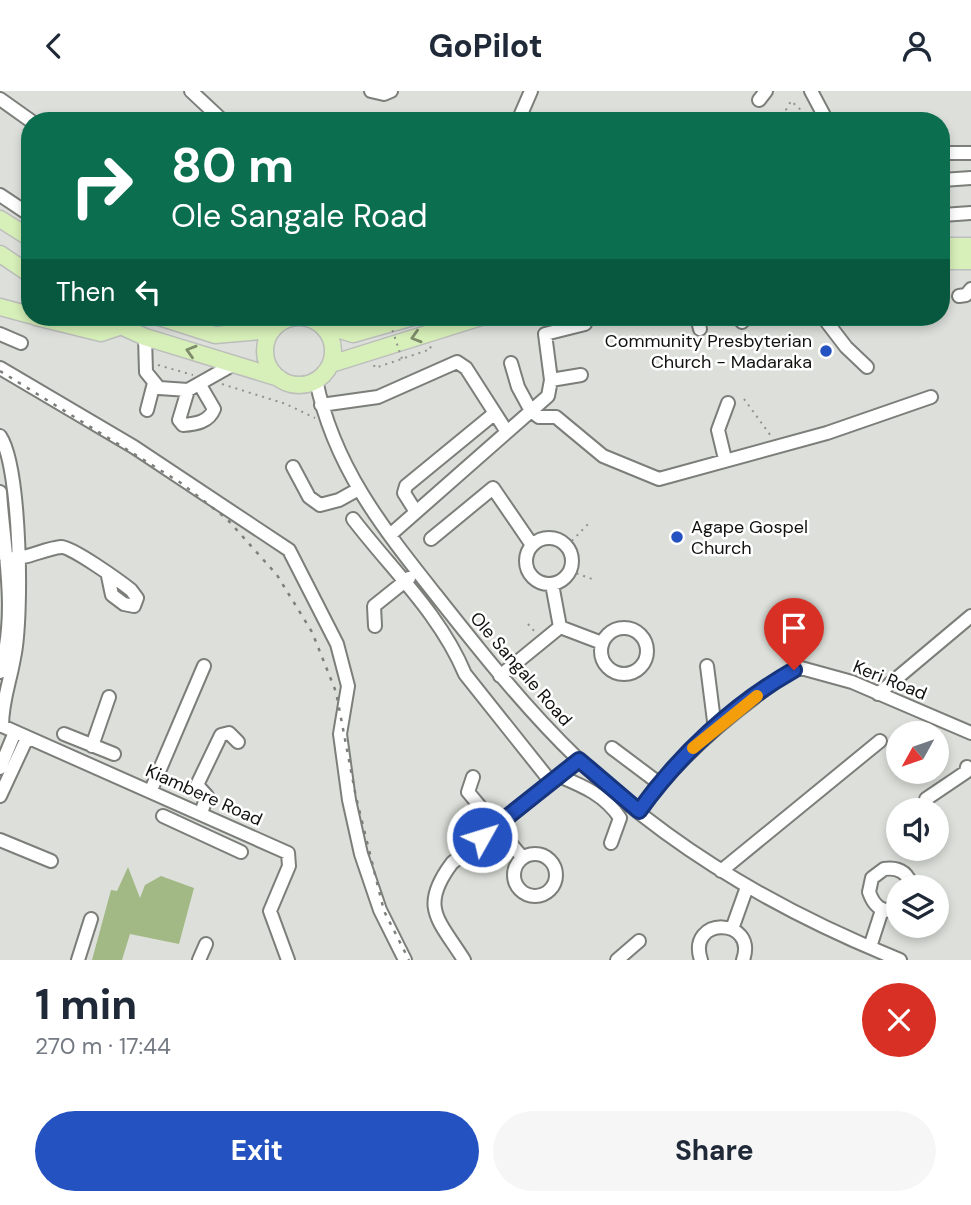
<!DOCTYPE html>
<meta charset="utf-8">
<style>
body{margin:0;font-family:"DM Sans",sans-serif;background:#f6f6f7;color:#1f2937;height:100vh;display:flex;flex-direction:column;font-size:26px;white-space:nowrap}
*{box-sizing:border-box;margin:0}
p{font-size:23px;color:#747a83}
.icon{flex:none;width:38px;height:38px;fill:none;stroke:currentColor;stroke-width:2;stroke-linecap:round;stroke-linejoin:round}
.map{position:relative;height:869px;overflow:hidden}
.drawer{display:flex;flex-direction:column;background:#fff;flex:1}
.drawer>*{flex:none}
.top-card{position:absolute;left:21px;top:21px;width:929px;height:214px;border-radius:28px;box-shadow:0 4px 10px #0003;background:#0b6e4f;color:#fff;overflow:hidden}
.needle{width:46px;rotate:230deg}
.fabs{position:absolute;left:886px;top:630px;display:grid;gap:14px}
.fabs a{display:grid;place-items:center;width:63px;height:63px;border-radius:50%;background:#fff;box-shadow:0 4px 10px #0003;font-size:35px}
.pin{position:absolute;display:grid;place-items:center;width:60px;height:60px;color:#fff;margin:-72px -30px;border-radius:50% 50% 50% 0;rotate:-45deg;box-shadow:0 0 7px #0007}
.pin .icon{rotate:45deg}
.me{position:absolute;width:77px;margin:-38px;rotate:51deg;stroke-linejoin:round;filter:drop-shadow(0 0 5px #0008)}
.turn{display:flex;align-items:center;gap:24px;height:147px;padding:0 35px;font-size:32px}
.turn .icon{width:91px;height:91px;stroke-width:2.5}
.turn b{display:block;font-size:49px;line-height:60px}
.then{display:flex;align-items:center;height:66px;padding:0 35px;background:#0003;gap:14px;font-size:26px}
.round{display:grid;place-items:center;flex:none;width:74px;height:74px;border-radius:37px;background:#f6f6f7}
.overview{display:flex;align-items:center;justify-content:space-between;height:119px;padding:0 35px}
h1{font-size:42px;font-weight:700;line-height:52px}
.button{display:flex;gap:14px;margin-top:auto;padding:14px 35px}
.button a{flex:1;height:80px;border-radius:42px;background:#2452c0;color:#fff;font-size:28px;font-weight:700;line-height:80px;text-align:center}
.button a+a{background:#f6f6f7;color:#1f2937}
header{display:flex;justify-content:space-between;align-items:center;height:91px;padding:0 35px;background:#fff;font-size:32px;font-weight:700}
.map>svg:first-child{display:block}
</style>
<header><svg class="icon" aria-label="back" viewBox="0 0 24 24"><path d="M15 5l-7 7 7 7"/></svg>GoPilot<svg class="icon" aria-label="person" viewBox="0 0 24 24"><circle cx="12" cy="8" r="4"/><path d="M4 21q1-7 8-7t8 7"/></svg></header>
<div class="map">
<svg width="971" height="869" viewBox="0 0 971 869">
<rect width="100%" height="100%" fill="#dde0da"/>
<!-- green -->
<path fill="#a2b985" d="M 128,776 L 140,807 L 145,794 L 161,785 L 194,797 L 179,853 L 130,843 L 122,869 L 92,869 L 111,799 L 117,800 Z"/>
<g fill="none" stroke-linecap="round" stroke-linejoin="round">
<!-- minor casing -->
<g stroke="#7b7e79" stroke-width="16">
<path id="minor" d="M 191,0 L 223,30
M 371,0 L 384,3 L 391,0
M 811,0 L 827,30
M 0,8 L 31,30
M 759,9 L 766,0
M 518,30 L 531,0
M 942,62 L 971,62
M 942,89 L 971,87
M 0,104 L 30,124
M 942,124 L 971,122
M 959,205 L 966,204 L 971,198
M 309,226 L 311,228
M 697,226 L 700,238
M 738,226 L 742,231
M 823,226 L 846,256 L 867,276
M 282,231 L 283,226
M 0,243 L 21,252
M 145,246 L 146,281 L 159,297 L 188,299 L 234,273
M 511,272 L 518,296 L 531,320 L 539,326 L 556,326 L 603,365 L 659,388 L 827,342 L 931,306
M 0,277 L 134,356 L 289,459 L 337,553 L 348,595 L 340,643 L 349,709 L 361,763 L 380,819 L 405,869
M 316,289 C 334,376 382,436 436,504 C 481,561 526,618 578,668 C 668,756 783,822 900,869
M 551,289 L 545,243 L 585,233
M 188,299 L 179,329 L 183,334 C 196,333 209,331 214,318 L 200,294
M 321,314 L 378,306 L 457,271 L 466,277 L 507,341
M 147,319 L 154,292
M 0,345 C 21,376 23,527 14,567 C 10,591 2,610 2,635
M 725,368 L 718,339 L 728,312
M 293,376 L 309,406 L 320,414 L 339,409 L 357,399
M 0,401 C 4,461 18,522 0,581
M 416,421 L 404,402 L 406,395 L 495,322
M 353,428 C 392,479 440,523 465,583 L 551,691
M 390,444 L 548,305 L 551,289 L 581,284
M526 470a23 23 0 1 1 46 0a23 23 0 1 1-46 0Z
M 431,448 L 493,397 L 532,454
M 6,467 C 27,469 42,458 61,456 C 71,455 121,491 131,499 L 137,507 L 134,515 L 124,513 L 112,504 L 108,485
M 552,493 L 560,536
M 375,535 L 374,515 L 409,487
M 560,536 L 602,552
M601 560a23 23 0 1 1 46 0a23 23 0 1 1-46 0Z
M 707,575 L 715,638
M 500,585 L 560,536
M 878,603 L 971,525
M 0,634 L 288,762 L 289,775 L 270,820 L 288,869
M 64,643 L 114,663
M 92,655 L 109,606
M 612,657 L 660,693
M 0,677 L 15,641
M 559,685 C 583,695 605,704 620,727 L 611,752
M 473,686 L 468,701 L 522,766
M 151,699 L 204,575
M 0,705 L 27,647
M 926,708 L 966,681 L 967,676
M 639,720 C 672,675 711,639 755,606 C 769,595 783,583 801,577 L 852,591 L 971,642
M 201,722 L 207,705 L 197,694 L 221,644 L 229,642 L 238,651
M 163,725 L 241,761
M 0,749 L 51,770
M514 784a21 21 0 1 1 42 0a21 21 0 1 1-42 0Z
M 721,780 L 880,650
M 898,819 C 883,822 874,816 869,801 L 872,787 L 884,778 C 899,776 908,782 912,796
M 732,838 L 747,796
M 870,856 L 882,819
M 78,869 L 91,828
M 199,869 L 206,853
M 464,869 C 438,828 419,816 452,772 L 579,669
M 617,869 L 639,850
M 701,869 C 686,825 758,826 743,869"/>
</g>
<!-- major casing -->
<g stroke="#bcbdbc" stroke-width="19">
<path id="major" d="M 0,128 L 30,147
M 942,155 L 971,155
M 0,163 L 30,183
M 942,170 L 971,170
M 0,216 L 30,224
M 36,226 L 101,242 L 119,236
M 101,226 L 145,246 L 279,287
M 159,226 L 215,244 L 272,239
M265 260a34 34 0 1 1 68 0a34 34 0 1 1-68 0Z
M 321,233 L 353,243 L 413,226
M 331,273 L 481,226"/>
</g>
<!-- path -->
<path stroke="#8f928d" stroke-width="2" stroke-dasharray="2 5" stroke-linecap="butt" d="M 795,30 L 786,19 L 791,10 L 812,29
M 158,274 L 193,284
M 374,274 L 375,277 L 431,258 L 430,255
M 222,293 L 286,313 L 315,327
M 744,308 L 771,345
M 567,455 L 590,431
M 570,480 L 592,488
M 528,533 L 535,541"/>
<!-- minor -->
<use href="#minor" stroke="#fff" stroke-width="12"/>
<!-- major -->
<use href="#major" stroke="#d7efb8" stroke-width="16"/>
<!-- rail -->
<path stroke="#7d7f7b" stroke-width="2.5" stroke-dasharray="3.5 7" stroke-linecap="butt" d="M 0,280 L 181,392 L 227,428 L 277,484 L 312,541 L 336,601 L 356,706 L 384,820 L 409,869"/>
<!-- path-bridge -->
<path stroke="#8f928d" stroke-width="2" stroke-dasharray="2 5" stroke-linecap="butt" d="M 388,226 L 402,268"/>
</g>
<!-- one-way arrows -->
<defs><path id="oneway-chevron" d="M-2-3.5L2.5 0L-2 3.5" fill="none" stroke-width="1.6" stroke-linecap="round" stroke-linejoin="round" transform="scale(1.75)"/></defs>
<g stroke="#7e8c6c">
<use href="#oneway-chevron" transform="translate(416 246) rotate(163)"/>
<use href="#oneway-chevron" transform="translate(191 260) rotate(-163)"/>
</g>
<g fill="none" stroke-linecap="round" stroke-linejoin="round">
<!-- route casing -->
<g stroke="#17357d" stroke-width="18">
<path id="route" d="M 482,746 L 579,669 L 639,720 C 679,664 734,613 794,579"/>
</g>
<!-- route -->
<use href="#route" stroke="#2452c0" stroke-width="12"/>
<!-- slow -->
<path stroke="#f59e0b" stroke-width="12" d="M 693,657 L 757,605"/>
</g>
<!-- markers -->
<g fill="#2452c0" stroke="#fff" stroke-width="2.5">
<circle cx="826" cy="260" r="7"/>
<circle cx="677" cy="446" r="7"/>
</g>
<g text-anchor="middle" stroke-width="5" stroke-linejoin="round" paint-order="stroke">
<!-- poi labels -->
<g font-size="18" fill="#111210" stroke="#fff" text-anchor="end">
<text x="812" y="256">Community Presbyterian<tspan x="812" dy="21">Church - Madaraka</tspan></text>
<text x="691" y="442" text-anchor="start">Agape Gospel<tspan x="691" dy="21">Church</tspan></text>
</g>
<!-- street labels -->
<g font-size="18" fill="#111210" stroke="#fff">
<text transform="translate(521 578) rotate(49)" y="6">Ole Sangale Road</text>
<text transform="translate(890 589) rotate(22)" y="6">Keri Road</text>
<text transform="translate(204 704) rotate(24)" y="6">Kiambere Road</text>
</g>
</g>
</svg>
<div class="fabs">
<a><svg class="needle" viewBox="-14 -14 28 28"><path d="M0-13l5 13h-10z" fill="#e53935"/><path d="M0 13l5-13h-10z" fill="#747a83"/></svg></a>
<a><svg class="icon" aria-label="sound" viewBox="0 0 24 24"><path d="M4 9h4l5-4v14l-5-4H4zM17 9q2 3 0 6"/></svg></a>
<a><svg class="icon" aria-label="layers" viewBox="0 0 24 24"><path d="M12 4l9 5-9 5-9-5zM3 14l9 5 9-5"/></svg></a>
</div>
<div class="pin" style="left:794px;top:579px;background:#d93025"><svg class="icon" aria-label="arrive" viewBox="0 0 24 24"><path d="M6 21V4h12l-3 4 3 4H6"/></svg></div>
<svg class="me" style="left:482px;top:746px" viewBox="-20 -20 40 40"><circle r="17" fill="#2452c0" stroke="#fff" stroke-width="3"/><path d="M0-11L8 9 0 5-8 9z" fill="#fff"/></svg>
<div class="top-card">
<div class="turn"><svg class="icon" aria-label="right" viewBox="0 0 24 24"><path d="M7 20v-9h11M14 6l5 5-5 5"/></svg><div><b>80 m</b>Ole Sangale Road</div></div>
<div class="then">Then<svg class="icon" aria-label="left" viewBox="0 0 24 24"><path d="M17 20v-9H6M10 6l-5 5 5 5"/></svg></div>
</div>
</div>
<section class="drawer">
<div class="overview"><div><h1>1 min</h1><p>270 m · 17:44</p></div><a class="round" style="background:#d93025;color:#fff"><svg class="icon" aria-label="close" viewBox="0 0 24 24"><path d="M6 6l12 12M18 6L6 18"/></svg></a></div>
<div class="button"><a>Exit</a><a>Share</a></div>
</section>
